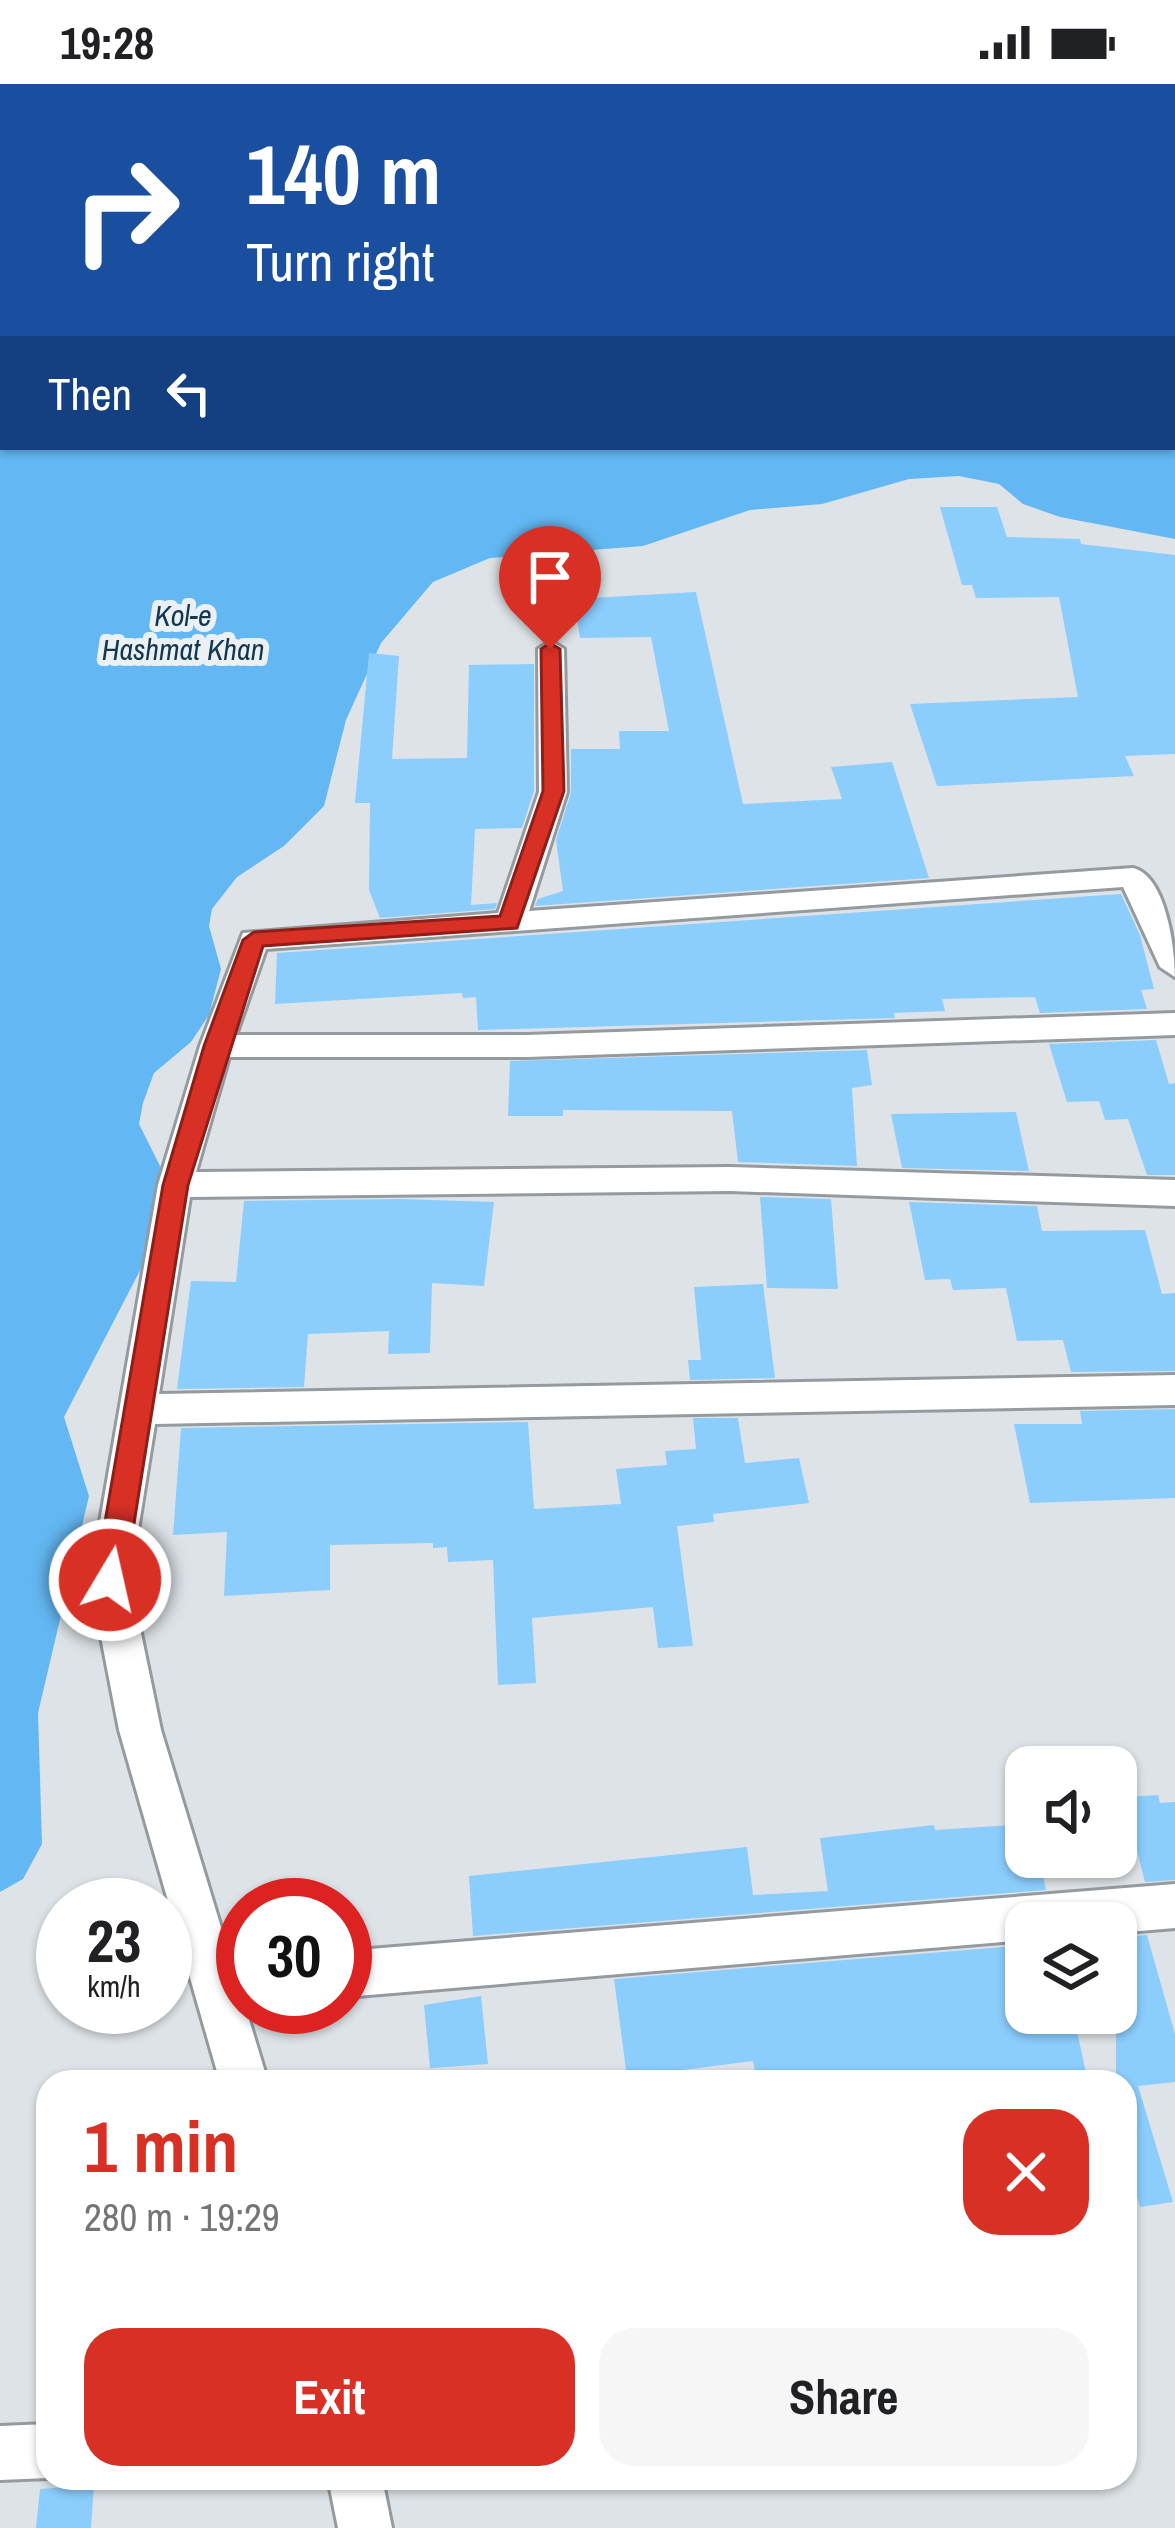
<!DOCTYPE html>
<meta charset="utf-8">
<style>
body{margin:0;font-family:"Archivo Narrow",sans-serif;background:#f6f6f6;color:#202124;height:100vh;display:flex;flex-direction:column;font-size:45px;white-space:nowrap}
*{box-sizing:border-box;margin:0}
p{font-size:39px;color:#757577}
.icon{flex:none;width:66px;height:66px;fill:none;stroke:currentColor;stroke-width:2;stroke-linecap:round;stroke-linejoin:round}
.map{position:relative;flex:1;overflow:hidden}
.drawer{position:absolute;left:36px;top:1986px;width:1101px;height:420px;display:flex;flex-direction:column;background:#fff;border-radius:36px;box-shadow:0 3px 9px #0004}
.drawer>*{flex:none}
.guide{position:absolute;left:0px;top:0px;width:1176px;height:366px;box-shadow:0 3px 9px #0004;background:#1a4fa0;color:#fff;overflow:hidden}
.fabs{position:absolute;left:1005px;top:1662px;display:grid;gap:24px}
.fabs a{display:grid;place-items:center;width:132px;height:132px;border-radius:24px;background:#fff;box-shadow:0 3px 9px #0004;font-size:60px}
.speed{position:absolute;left:36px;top:1794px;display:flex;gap:24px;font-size:60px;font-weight:700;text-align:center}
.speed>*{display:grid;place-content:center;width:156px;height:156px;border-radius:50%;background:#fff;box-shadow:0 3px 9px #0004;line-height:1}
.speed small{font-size:30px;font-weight:400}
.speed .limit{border:18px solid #d22;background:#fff;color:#111}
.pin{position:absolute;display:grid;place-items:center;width:102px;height:102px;color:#fff;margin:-123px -51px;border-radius:50% 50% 50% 0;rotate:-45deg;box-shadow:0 0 12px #0007}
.pin .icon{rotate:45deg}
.me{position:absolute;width:132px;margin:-66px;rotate:9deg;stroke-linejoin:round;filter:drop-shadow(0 0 9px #0008)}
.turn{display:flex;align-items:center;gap:42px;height:252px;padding:0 48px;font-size:54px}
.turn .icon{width:156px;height:156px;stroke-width:2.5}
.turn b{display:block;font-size:84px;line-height:102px}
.then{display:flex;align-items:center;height:114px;padding:0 48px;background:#0003;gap:24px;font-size:45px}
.round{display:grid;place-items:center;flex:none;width:126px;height:126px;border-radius:36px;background:#f6f6f6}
.overview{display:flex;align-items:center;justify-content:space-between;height:204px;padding:0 48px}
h1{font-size:72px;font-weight:800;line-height:90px;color:#d93025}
.primary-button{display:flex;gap:24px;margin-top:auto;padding:24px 48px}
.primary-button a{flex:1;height:138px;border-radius:36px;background:#d93025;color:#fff;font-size:48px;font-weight:800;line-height:138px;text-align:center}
.primary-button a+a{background:#f6f6f6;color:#202124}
.status{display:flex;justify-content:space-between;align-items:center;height:84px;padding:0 60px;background:#fff;direction:ltr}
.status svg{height:33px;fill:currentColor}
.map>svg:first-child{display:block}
</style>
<div class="status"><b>19:28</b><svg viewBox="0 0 49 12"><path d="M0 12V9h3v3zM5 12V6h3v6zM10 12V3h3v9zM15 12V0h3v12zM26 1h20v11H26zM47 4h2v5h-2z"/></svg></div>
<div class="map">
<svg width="1175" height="2444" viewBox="0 0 1175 2444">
<rect width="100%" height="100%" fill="#dee3e7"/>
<!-- water -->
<path fill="#63b8f3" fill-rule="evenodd" d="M 0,0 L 1175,0 L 1175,455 L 1060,433 L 1023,420 L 999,400 L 959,392 L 909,395 L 822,420 L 750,426 L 643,462 L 490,474 L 433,498 L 381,559 L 346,636 L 324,722 L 284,762 L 237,793 L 212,825 L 209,842 L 221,885 L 209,931 L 191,958 L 154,989 L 143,1019 L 139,1040 L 161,1084 L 146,1175 L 64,1333 L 89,1412 L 38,1629 L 42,1760 L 23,1795 L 0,1808 ZM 3,3 L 1173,3 L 1173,363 L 3,363 Z"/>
<!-- building -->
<path fill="#8bcdfd" d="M 940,423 L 997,423 L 1007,453 L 1080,455 L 1081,460 L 1175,471 L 1175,670 L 1125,672 L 1134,692 L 937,702 L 910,620 L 1078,613 L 1059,513 L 976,514 L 972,501 L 962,501 Z
M 696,508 L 743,720 L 842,715 L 831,683 L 892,678 L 929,794 L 535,822 L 538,815 L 563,807 L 556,756 L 571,709 L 571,665 L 620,665 L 619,647 L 669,647 L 651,553 L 580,554 L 574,515 Z
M 369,569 L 399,572 L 392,675 L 467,674 L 469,581 L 534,580 L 534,707 L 522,744 L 475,745 L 471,821 L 497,819 L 495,825 L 380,834 L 369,806 L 370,719 L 355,719 Z
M 1121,810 L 1140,851 L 1154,905 L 1141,906 L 1147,925 L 1040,929 L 1035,913 L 942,915 L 945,927 L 894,929 L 895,934 L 478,946 L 476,913 L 463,914 L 462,909 L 275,920 L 277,869 Z
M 1156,956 L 1169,1000 L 1175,999 L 1175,1091 L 1147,1091 L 1128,1035 L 1105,1036 L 1099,1017 L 1067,1018 L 1049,960 Z
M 867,966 L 872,1001 L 852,1004 L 857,1082 L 738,1078 L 732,1027 L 563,1026 L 563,1032 L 508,1032 L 510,977 Z
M 1016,1028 L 1029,1087 L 902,1084 L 891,1030 Z
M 760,1113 L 831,1115 L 838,1205 L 767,1204 Z
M 401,1115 L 494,1118 L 484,1202 L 432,1199 L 430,1269 L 388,1270 L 389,1247 L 308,1250 L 304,1303 L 177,1305 L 191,1197 L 236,1198 L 244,1117 Z
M 909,1118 L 1037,1122 L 1042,1147 L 1145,1146 L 1162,1210 L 1175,1209 L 1175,1287 L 1071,1288 L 1063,1256 L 1017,1257 L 1006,1204 L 953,1206 L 950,1195 L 925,1196 Z
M 763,1200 L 775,1294 L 690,1296 L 688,1276 L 701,1276 L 694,1203 Z
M 1175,1325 L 1175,1414 L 1030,1419 L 1014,1340 L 1082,1340 L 1080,1327 Z
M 693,1334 L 738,1334 L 745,1379 L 799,1374 L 809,1419 L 713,1430 L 714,1438 L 677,1442 L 693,1562 L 658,1564 L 653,1523 L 532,1534 L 536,1599 L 498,1601 L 493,1476 L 448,1478 L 447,1463 L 433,1464 L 433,1459 L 330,1461 L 330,1506 L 224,1512 L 227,1448 L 173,1451 L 181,1344 L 528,1338 L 534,1425 L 621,1420 L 616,1385 L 667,1381 L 665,1367 L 696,1365 Z
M 1158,1711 L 1160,1719 L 1175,1718 L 1175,1796 L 1145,1798 L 1123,1713 Z
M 1026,1740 L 1026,1773 L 1039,1773 L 1046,1806 L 473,1852 L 469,1792 L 747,1763 L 753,1811 L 828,1807 L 820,1754 L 934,1741 L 935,1746 Z
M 1147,1851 L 1175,1950 L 1175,1998 L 1138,2002 L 1173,2118 L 1140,2123 L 1125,2072 L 1125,1998 L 1116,1998 L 1116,1853 Z
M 1026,1861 L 1026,1929 L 1073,1929 L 1088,1998 L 757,1998 L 753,1977 L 627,1993 L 614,1895 Z
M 481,1912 L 488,1980 L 430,1984 L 424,1921 Z
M 94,2401 L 91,2444 L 36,2444 L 40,2405 Z"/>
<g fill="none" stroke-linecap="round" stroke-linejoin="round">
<!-- street casing -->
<g stroke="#959a9e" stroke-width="6">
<path id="street" d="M 551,557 L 564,565 L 567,708 L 529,827 L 1133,784 C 1166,792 1175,864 1175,893 L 1160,883 L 1123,803 L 266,865 L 236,951 L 527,951 L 1175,929 L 1175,951 L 527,973 L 229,973 L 196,1088 L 730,1083 L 1175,1096 L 1175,1122 L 730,1107 L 190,1113 L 159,1310 L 1175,1291 L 1175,1321 L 155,1340 L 130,1496 L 161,1646 L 268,1998 L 220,1998 L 119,1646 L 90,1496 L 158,1101 L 200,962 L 243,849 L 498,829 L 539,708 L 538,565 Z
M 1175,1800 L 1175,1844 L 1116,1849 L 1116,1839 L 1026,1839 L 1026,1856 L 345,1913 L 345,1867 Z
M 48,2340 L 48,2394 L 0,2396 L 0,2342 Z
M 328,2394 L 382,2394 L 392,2444 L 338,2444 Z"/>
</g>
<!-- street -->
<use href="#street" fill="#fff" fill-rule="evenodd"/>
</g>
<!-- route -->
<path fill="#d93025" stroke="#8d1f18" stroke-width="3" d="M 550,559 L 560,565 L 564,707 L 517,844 L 263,862 L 188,1101 L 125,1496 L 110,1509 L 99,1505 L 95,1496 L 163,1101 L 204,962 L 243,856 L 254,848 L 500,832 L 543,707 L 541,565 Z"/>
<g text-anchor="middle" stroke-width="12" stroke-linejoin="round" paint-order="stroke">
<!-- far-water labels -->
<g font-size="30" font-style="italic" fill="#13374f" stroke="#ebf0f5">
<text x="183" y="542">Kol-e<tspan x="183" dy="34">Hashmat Khan</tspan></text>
</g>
</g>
</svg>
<div class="fabs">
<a><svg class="icon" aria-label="sound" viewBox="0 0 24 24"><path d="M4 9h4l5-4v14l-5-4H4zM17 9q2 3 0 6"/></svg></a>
<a><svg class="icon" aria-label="layers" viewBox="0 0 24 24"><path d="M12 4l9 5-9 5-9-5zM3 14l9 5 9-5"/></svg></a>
</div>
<div class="speed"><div>23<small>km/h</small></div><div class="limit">30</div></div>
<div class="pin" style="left:550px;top:565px;background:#d93025"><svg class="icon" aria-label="arrive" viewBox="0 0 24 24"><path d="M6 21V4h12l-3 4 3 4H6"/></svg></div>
<svg class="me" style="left:110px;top:1496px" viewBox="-20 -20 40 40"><circle r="17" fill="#d93025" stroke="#fff" stroke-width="3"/><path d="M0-11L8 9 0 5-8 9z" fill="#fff"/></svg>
<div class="guide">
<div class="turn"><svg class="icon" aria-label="right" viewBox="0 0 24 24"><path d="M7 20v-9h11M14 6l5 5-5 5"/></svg><div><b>140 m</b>Turn right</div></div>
<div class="then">Then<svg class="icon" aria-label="left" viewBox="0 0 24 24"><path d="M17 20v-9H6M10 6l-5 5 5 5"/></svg></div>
</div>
<section class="drawer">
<div class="overview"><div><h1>1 min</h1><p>280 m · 19:29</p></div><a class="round" style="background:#d93025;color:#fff"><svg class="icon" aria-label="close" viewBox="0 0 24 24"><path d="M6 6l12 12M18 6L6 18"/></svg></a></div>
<div class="primary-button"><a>Exit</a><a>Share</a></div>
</section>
</div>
